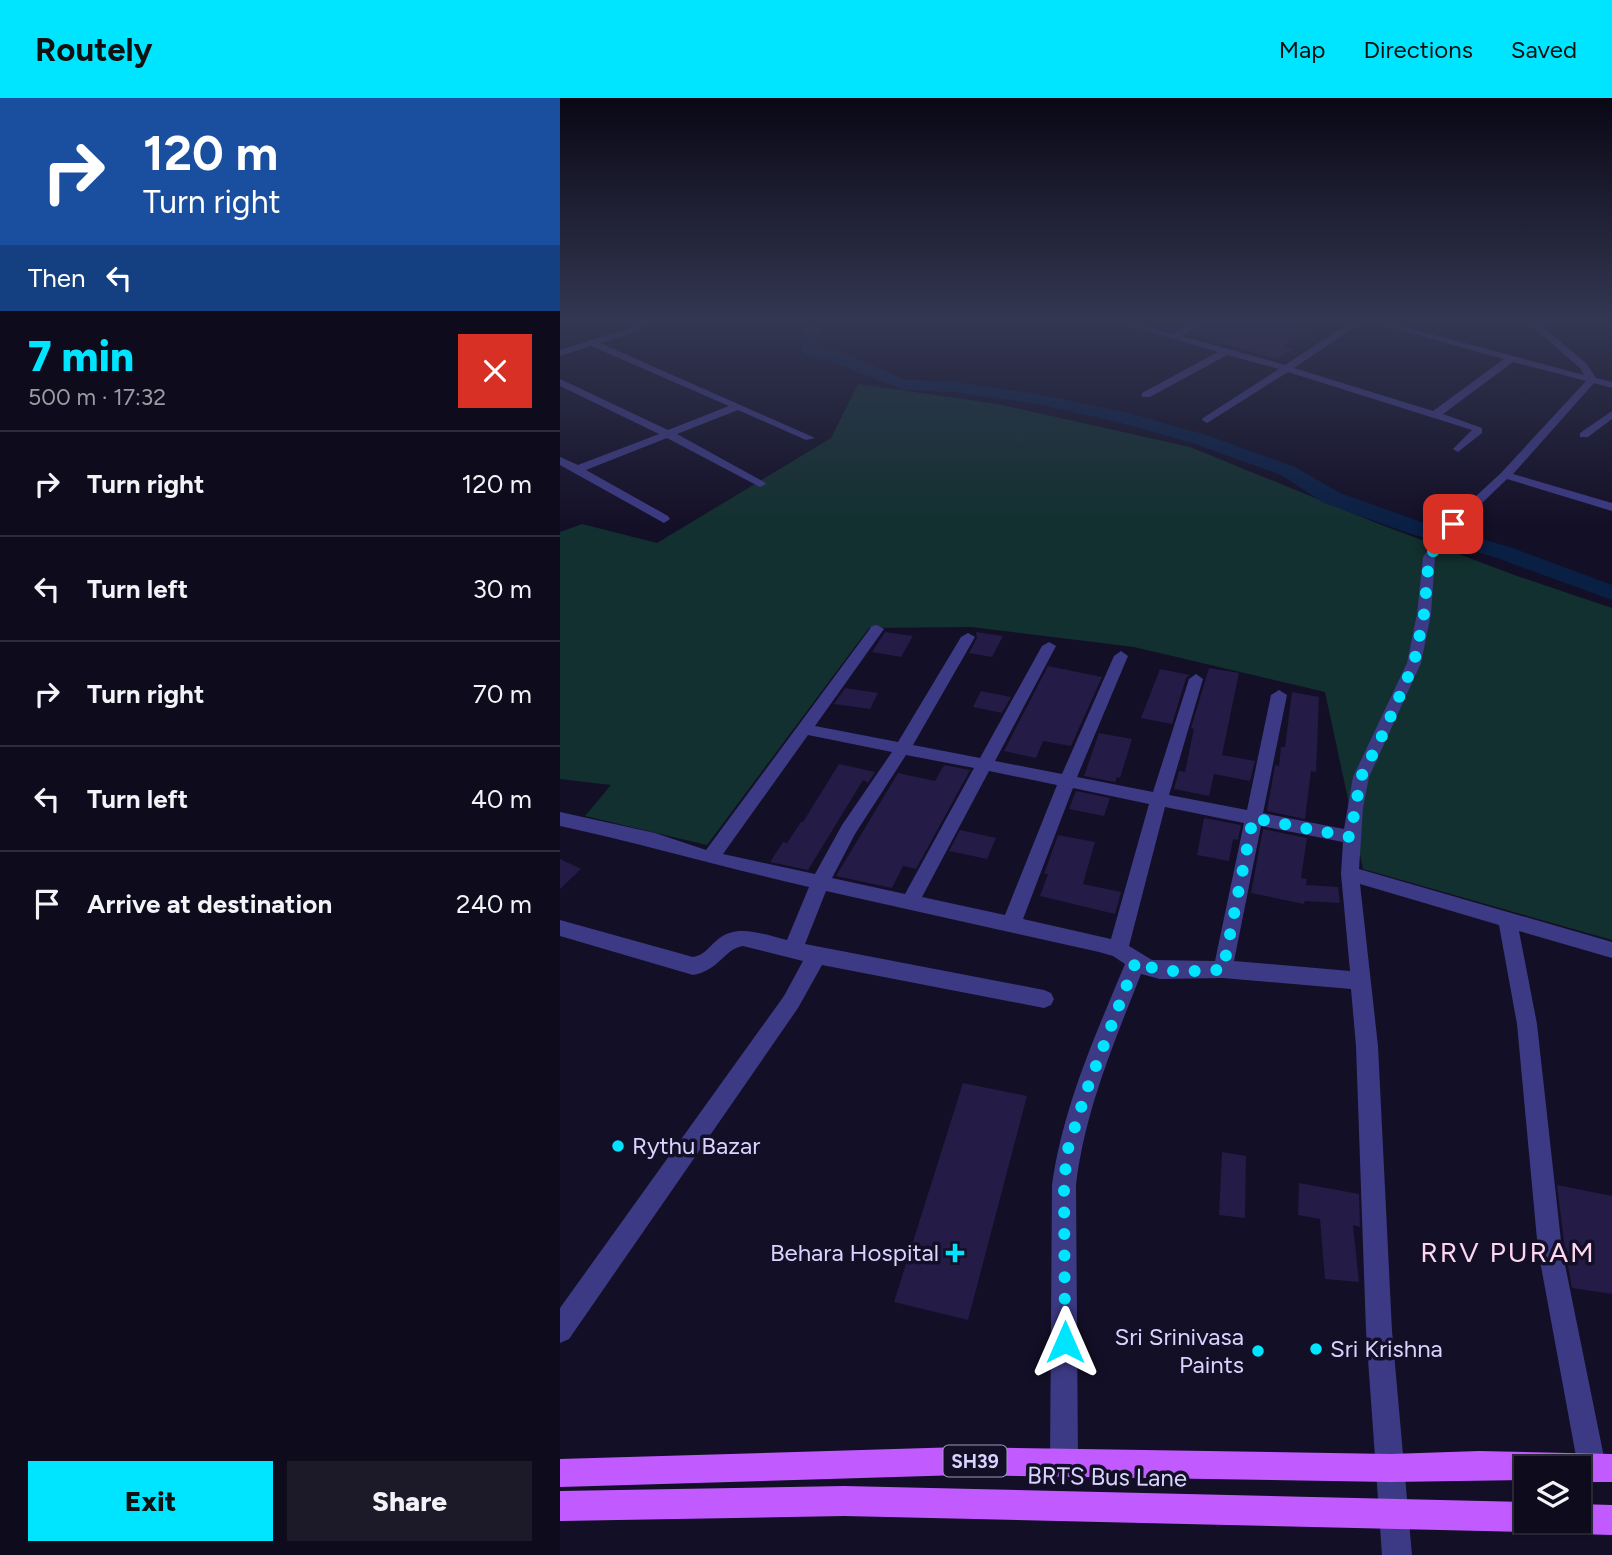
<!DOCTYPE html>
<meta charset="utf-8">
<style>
body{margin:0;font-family:Figtree,sans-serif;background:#1c1929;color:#f1f3f6;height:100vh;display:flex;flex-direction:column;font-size:26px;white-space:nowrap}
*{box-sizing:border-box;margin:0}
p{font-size:23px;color:#9b9ba3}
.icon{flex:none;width:38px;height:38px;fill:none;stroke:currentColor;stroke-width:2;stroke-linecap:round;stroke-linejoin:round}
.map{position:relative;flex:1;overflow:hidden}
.panel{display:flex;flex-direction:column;background:#0e0b1c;width:560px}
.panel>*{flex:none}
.guide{background:#1a4fa0;color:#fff;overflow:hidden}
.controls{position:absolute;left:954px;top:1358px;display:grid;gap:14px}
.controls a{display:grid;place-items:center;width:77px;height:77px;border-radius:0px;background:#0e0b1c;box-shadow:0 2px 5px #0004,0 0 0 2px #2e2b3b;font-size:35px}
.pin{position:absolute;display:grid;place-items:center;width:60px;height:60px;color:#fff;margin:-30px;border-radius:14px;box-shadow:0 4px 10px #0006}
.me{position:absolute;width:77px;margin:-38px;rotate:0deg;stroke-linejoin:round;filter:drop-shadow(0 0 5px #0008)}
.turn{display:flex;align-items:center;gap:24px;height:147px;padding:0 28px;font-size:32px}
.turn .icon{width:91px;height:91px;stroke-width:2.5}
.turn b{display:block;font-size:49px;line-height:60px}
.then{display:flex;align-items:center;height:66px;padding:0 28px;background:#0003;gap:14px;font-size:26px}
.round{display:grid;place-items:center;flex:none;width:74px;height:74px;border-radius:0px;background:#1c1929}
.headline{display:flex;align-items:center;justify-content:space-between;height:119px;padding:0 28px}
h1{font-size:42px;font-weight:800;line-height:52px;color:#00e5ff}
.button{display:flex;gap:14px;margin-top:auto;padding:14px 28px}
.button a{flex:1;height:80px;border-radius:0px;background:#00e5ff;color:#111;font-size:28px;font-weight:800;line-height:80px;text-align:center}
.button a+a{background:#1c1929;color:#f1f3f6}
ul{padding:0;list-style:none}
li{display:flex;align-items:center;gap:21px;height:105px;padding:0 28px;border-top:2px solid #2e2b3b}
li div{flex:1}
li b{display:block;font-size:26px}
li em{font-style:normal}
header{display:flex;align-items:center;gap:42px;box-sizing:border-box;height:98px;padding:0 35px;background:#00e5ff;color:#111}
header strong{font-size:33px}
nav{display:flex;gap:38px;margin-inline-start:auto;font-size:24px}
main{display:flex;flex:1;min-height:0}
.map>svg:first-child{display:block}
</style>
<header>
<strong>Routely</strong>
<nav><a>Map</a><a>Directions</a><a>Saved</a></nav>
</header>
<main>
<section class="panel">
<div class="guide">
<div class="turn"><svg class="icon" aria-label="right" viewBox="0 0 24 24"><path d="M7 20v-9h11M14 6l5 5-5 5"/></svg><div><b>120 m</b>Turn right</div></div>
<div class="then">Then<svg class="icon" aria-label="left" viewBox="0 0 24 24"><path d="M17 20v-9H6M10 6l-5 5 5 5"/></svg></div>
</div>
<div class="headline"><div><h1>7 min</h1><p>500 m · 17:32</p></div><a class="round" style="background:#d93025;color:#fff"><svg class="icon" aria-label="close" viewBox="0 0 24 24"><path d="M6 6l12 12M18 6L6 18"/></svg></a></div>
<ul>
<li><svg class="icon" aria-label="right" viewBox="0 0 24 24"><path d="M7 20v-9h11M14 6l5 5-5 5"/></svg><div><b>Turn right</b></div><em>120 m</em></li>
<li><svg class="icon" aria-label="left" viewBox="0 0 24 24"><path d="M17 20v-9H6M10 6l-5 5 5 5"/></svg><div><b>Turn left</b></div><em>30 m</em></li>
<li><svg class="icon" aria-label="right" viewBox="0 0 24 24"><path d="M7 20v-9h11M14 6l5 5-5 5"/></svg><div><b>Turn right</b></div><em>70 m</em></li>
<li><svg class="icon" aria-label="left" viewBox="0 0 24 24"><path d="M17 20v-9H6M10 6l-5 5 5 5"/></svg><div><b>Turn left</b></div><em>40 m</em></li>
<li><svg class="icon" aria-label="arrive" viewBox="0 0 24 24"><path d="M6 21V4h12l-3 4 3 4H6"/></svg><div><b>Arrive at destination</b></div><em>240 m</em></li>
</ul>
<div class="button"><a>Exit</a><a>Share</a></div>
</section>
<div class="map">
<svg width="1052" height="1457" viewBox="0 0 1052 1457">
<rect width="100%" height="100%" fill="#130f26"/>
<!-- green -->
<path fill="#12302f" d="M 298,286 L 438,306 L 630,349 L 814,424 L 957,478 L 1052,510 L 1052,842 L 803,771 L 765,594 L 574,549 L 411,529 L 309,530 L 147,747 L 25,718 L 51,687 L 0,681 L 0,434 L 22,426 L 97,445 L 271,340 Z"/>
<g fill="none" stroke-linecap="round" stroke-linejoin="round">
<!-- river -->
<path fill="#0a1f44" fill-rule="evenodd" d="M 243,224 L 259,224 L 258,249 L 282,255 L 346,282 L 394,284 L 477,296 L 565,314 L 646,337 L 735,369 L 780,395 L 864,425 L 950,449 L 1052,487 L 1052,502 L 934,459 L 848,435 L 764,405 L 721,377 L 632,345 L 561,325 L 477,306 L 394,294 L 343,292 L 270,263 L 243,256 L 241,252 Z"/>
</g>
<!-- building -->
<path fill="#241b47" d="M 649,224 L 761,224 L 723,248 L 733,251 L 716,261 L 631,236 Z
M 325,534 L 353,538 L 341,559 L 312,554 Z
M 416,534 L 443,538 L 432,559 L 409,555 L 417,540 Z
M 488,568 L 542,579 L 511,648 L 483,643 L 476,660 L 444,653 Z
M 649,570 L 679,575 L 662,657 L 695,663 L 690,683 L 654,676 L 649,698 L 614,691 L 619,673 L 625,674 L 634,631 L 631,630 Z
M 600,571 L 630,577 L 626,580 L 612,626 L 581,620 Z
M 285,590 L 318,595 L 310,611 L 274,606 Z
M 421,593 L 451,599 L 442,615 L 413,609 Z
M 732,594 L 759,599 L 756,674 L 751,673 L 745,721 L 707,713 L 715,667 L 719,668 L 721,649 L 725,649 Z
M 539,635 L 572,641 L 560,680 L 557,679 L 555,684 L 524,678 Z
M 279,666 L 315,674 L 308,685 L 303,682 L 248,772 L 210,764 L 223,744 L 227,745 L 241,724 L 243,724 Z
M 384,667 L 410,672 L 356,771 L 343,768 L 332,790 L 276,778 L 338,675 L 375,683 Z
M 516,693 L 550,700 L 544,718 L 509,711 Z
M 644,720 L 681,727 L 678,742 L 673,741 L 669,763 L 637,757 Z
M 703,731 L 747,740 L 741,780 L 747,781 L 746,787 L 778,789 L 780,805 L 745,803 L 744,806 L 691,795 Z
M 400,732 L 436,740 L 427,761 L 389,753 Z
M 498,737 L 535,744 L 523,786 L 561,794 L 555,816 L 480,798 L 488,776 L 484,776 Z
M 0,761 L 21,771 L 0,791 Z
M 403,985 L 467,998 L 408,1222 L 334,1204 Z
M 662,1054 L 686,1058 L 685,1120 L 659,1117 Z
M 739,1085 L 799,1096 L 800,1129 L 793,1127 L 799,1184 L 765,1181 L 760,1121 L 738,1117 Z
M 997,1087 L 1052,1098 L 1052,1196 L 1012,1190 L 1005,1152 Z"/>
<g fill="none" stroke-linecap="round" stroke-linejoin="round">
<!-- minor -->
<path fill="#3d3a85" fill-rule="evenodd" d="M 78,224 L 87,224 L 79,233 L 40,245 L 255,340 L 246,342 L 178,312 L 117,336 L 204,384 L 206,386 L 200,389 L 107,340 L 26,372 L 108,418 L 110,421 L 104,425 L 0,367 L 0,359 L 18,367 L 99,336 L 0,288 L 0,281 L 108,332 L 169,308 L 31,248 L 0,258 L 0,252 L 73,229 Z
M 556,224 L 571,224 L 613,236 L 633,224 L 644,224 L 622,238 L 725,267 L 791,224 L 802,224 L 734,270 L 873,313 L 944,261 L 810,224 L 826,224 L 1024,277 L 1020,270 L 967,224 L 977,224 L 1027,266 L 1036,280 L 1052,284 L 1052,290 L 1034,285 L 953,376 L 1052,405 L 1052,413 L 947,381 L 897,429 L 875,459 L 871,516 L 861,565 L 809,679 L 803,710 L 799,771 L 1052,844 L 1052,860 L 959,833 L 977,926 L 1002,1152 L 1046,1369 L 1042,1379 L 1032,1383 L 1022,1379 L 1018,1369 L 978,1152 L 957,926 L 939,827 L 800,786 L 818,948 L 832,1233 L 852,1457 L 822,1457 L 806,1233 L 796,948 L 791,891 L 663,880 L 600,881 L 581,876 C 554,945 525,1012 516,1087 L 518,1364 L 514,1374 L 504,1378 L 494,1374 L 490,1364 L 492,1087 C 503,1009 535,938 565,866 L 553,858 L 539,854 L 266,793 L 245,846 L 484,892 L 491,895 L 494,901 L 491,907 L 484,910 L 262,867 L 238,910 L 9,1241 L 0,1245 L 0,1210 L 224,898 L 243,863 L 183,848 C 164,851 160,872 133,877 L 0,838 L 0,822 L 133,859 C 144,857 148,850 156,843 C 176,824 204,837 227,842 L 249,789 C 165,770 84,746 0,728 L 0,714 L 95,735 L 146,752 L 312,528 L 317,527 L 324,531 L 255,628 L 338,644 L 401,539 L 408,535 L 415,539 L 353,647 L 420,660 L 482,548 L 489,544 L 496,548 L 435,663 L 502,676 L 554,558 L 561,553 L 568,558 L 517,679 L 593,694 L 629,581 L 636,576 L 643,581 L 609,697 L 687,712 L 711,597 L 719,592 L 727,597 L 703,715 L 784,731 L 793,679 L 847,565 L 857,516 L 863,459 L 889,423 L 941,375 L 1026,283 L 953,264 L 883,316 L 922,330 L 922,335 L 898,354 L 893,351 L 912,332 L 728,274 L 647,325 L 642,322 L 643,320 L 719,271 L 667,257 L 590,299 L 582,299 L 582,295 L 658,254 ZM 248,637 L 332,654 L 282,727 L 255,776 L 163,756 ZM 346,657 L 414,670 L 345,796 L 272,780 L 295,736 ZM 429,673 L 497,687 L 445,817 L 362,799 ZM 513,690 L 589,706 L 551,841 L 463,821 ZM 605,709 L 684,725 L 655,863 L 592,862 L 569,848 ZM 701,728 L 783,744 L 781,776 L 790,873 L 674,863 Z
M 1044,224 L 1052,224 L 1052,226 L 1048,228 Z
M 1052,313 L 1052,321 L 1028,339 L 1020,339 L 1020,335 Z"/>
<!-- major -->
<path fill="#c25bff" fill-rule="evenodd" d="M 401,1349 L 831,1356 L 919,1353 L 1052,1356 L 1052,1384 L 1018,1384 L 1018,1370 L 966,1370 L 966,1382 L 831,1384 L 401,1377 L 0,1389 L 0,1361 Z
M 284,1388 L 966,1404 L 966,1423 L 979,1423 L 976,1429 L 966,1434 L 284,1418 L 0,1423 L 0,1393 Z
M 1018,1406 L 1052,1407 L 1052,1437 L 1018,1436 L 1008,1431 L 1004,1423 L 1018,1423 Z"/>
</g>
<!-- sky -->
<linearGradient id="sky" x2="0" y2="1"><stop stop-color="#0a0815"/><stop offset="0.52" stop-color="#333752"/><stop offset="1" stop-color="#333752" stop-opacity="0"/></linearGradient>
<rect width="1052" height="428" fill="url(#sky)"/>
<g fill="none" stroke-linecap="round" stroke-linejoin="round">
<!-- route -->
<path stroke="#00e5ff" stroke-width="12" stroke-dasharray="0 21.6" d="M 505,1244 L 504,1087 L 507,1054 L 526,994 L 576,863 C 602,878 634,872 663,872 L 693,720 L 790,739 L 801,679 L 823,636 L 854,565 L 864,516 L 869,459 L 893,426"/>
</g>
<!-- markers -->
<g fill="#00e5ff" stroke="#130f26" stroke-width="2.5">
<circle cx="58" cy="1048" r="7"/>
<path d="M391.5 1144.5h7v7h7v7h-7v7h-7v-7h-7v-7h7z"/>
<circle cx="756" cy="1251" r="7"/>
<circle cx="698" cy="1253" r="7"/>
</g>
<g text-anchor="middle" stroke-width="7" stroke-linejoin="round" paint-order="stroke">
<!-- shield labels -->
<rect fill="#130f26" stroke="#9e99be" stroke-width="2" x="383.5" y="1347.5" width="63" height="31" rx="5"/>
<g font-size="19" font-weight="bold" fill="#d9d4ff">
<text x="415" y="1370">SH39</text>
</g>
<!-- near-poi labels -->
<g font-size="24" fill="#d9d4ff" stroke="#130f26" text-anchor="start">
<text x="72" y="1056">Rythu Bazar</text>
<text x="379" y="1163" text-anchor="end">Behara Hospital</text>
<text x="684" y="1247" text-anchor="end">Sri Srinivasa<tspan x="684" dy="28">Paints</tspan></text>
<text x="770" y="1259">Sri Krishna</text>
</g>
<!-- near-street labels -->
<g font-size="24" fill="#d9d4ff" stroke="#130f26">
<text transform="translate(547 1379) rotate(1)" y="8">BRTS Bus Lane</text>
</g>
<!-- near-neighbourhood labels -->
<g font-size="28" letter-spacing="2" fill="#ffd6f0" stroke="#130f26">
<text x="948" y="1164">RRV PURAM</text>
</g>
</g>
</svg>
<div class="controls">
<a><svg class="icon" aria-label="layers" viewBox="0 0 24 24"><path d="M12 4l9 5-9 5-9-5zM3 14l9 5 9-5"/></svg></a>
</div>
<div class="pin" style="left:893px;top:426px;background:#d93025"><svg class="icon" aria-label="arrive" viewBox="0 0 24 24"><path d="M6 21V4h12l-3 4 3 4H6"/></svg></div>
<svg class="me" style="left:505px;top:1244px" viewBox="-20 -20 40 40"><path d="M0-17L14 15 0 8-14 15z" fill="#00e5ff" stroke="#fff" stroke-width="4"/></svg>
</div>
</main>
